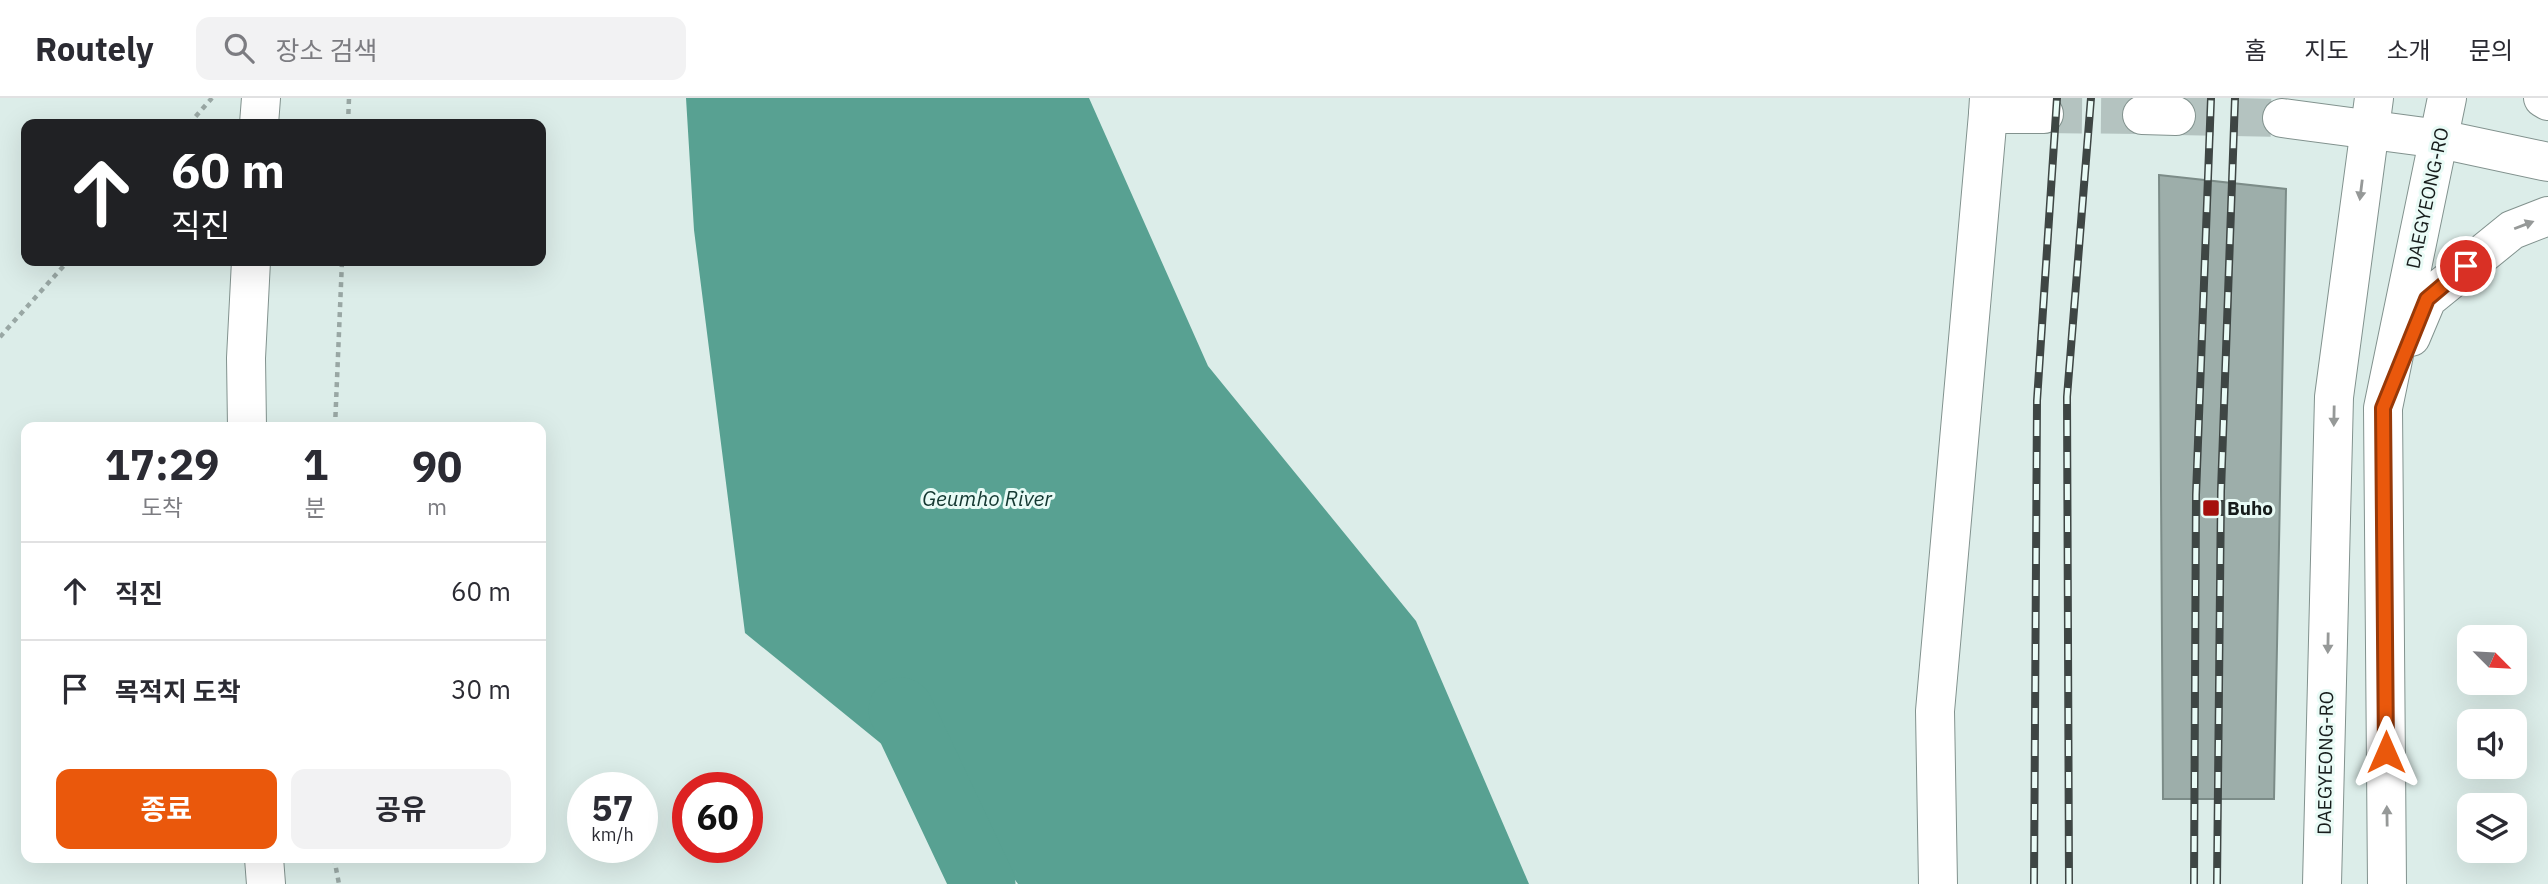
<!DOCTYPE html>
<html lang="ko">
<meta charset="utf-8">
<style>
body{margin:0;font-family:"IBM Plex Sans","Noto Sans KR",sans-serif;background:#f2f2f3;color:#2b2b33;height:100vh;display:flex;flex-direction:column;font-size:26px;white-space:nowrap}
*{box-sizing:border-box;margin:0}
p{font-size:23px;color:#7c7c81}
.icon{flex:none;width:38px;height:38px;fill:none;stroke:currentColor;stroke-width:2;stroke-linecap:round;stroke-linejoin:round}
.map{position:relative;flex:1;overflow:hidden}
.panel{position:absolute;left:21px;top:324px;width:525px;height:441px;display:flex;flex-direction:column;background:#fff;border-radius:14px;box-shadow:0 7px 28px #0002}
.panel>*{flex:none}
.banner{position:absolute;left:21px;top:21px;width:525px;height:147px;border-radius:14px;box-shadow:0 7px 28px #0002;background:#202124;color:#fff;overflow:hidden}
.needle{width:46px;rotate:114deg}
.buttons{position:absolute;left:2457px;top:527px;display:grid;gap:14px}
.buttons a{display:grid;place-items:center;width:70px;height:70px;border-radius:14px;background:#fff;box-shadow:0 7px 28px #0002;font-size:35px}
.speed{position:absolute;left:567px;top:674px;display:flex;gap:14px;font-size:35px;font-weight:700;text-align:center}
.speed>*{display:grid;place-content:center;width:91px;height:91px;border-radius:50%;background:#fff;box-shadow:0 7px 28px #0002;line-height:1}
.speed small{font-size:18px;font-weight:400}
.speed .limit{border:10px solid #d22;background:#fff;color:#111}
.pin{position:absolute;display:grid;place-items:center;width:60px;height:60px;color:#fff;margin:-30px;border:4px solid #fff;border-radius:50%;box-shadow:0 2px 7px #0007}
.me{position:absolute;width:77px;margin:-38px;rotate:0deg;stroke-linejoin:round;filter:drop-shadow(0 0 5px #0008)}
.turn{display:flex;align-items:center;gap:24px;height:147px;padding:0 35px;font-size:32px}
.turn .icon{width:91px;height:91px;stroke-width:2.5}
.turn b{display:block;font-size:49px;line-height:60px}
.eta{display:flex;justify-content:space-evenly;align-items:center;height:119px;text-align:center}
.eta b{font-size:42px;font-weight:700;line-height:49px}
.action{display:flex;gap:14px;margin-top:auto;padding:14px 35px}
.action a{flex:1;height:80px;border-radius:14px;background:#ea580c;color:#fff;font-size:28px;font-weight:700;line-height:80px;text-align:center}
.action a+a{background:#f2f2f3;color:#2b2b33}
ul{padding:0;list-style:none}
li{display:flex;align-items:center;gap:21px;height:98px;padding:0 35px;border-top:2px solid #e1e1e2}
li div{flex:1}
li b{display:block;font-size:26px}
li em{font-style:normal}
header{display:flex;align-items:center;gap:42px;box-sizing:border-box;height:98px;padding:0 35px;background:#fff;border-bottom:2px solid #e1e1e2}
header strong{font-size:33px}
nav{display:flex;gap:38px;margin-inline-start:auto;font-size:24px}
.search{width:490px;height:63px;background:#f2f2f3;display:flex;align-items:center;gap:18px;box-sizing:border-box;padding:0 24px;border-radius:14px;color:#7c7c81;font-size:26px}
.map>svg:first-child{display:block}
</style>
<header>
<strong>Routely</strong>
<div class="search"><svg class="icon" aria-label="search" viewBox="0 0 24 24"><circle cx="10" cy="10" r="6"/><path d="M15 15l6 6"/></svg>장소 검색</div>
<nav><a>홈</a><a>지도</a><a>소개</a><a>문의</a></nav>
</header>
<div class="map">
<svg width="2548" height="786" viewBox="0 0 2548 786">
<rect width="100%" height="100%" fill="#dcede9"/>
<!-- water -->
<path fill="#58a192" d="M 686,0 L 1089,0 L 1208,268 L 1416,523 L 1529,786 L 1018,786 L 964,713 L 745,535 L 694,132 Z"/>
<g fill="none" stroke-linecap="round" stroke-linejoin="round">
<!-- river -->
<path stroke="#58a192" stroke-width="65" d="M 901,612 L 983,786"/>
</g>
<!-- building -->
<path fill="#9daeaa" stroke="#7c8c88" stroke-width="2" d="M 2159,77 L 2286,91 L 2274,701 L 2163,701 Z"/>
<g fill="none" stroke-linecap="round" stroke-linejoin="round">
<!-- tertiary-tunnel -->
<path stroke="#b4c3c0" stroke-width="38" stroke-dasharray="38 19" stroke-linecap="butt" d="M 2044,16 L 2142,17
M 2176,18 L 2282,20"/>
<!-- minor casing -->
<g stroke="#82928e" stroke-width="40">
<path id="minor" d="M 259,26 L 261,0
M 2440,41 L 2548,64
M 247,329 L 246,260 L 251,163
M 264,760 L 266,786
M 1938,786 L 1935,613 L 1988,16"/>
</g>
<!-- tertiary casing -->
<g stroke="#82928e" stroke-width="40">
<path id="tertiary" d="M 1989,0 L 1988,16 L 2044,16
M 2142,17 L 2176,18
M 2282,20 L 2440,41"/>
</g>
<!-- primary casing -->
<g stroke="#82928e" stroke-width="40">
<path id="primary" d="M 2543,0 L 2548,3
M 2411,239 L 2427,201 L 2512,132 L 2548,118
M 2322,786 L 2334,299 L 2374,0
M 2387,786 L 2383,310 L 2447,0"/>
</g>
<!-- path -->
<path stroke="#99a7a4" stroke-width="4.5" stroke-dasharray="5 5" stroke-linecap="butt" d="M 189,26 L 212,0
M 348,26 L 349,0
M 0,239 L 68,163
M 335,329 L 342,163
M 334,760 L 339,786"/>
<!-- minor -->
<use href="#minor" stroke="#fff" stroke-width="38"/>
<!-- tertiary -->
<use href="#tertiary" stroke="#fff" stroke-width="38"/>
<!-- primary -->
<use href="#primary" stroke="#fff" stroke-width="38"/>
<!-- rail casing -->
<g stroke="#3e4644" stroke-width="8">
<path id="rail" d="M 2034,786 L 2037,303 L 2057,0
M 2069,786 L 2067,299 L 2091,0
M 2194,786 L 2196,397 L 2211,0
M 2217,786 L 2221,393 L 2235,0"/>
</g>
<!-- rail -->
<use href="#rail" stroke="#e9fbf6" stroke-width="5" stroke-dasharray="16" stroke-linecap="butt"/>
</g>
<!-- one-way arrows -->
<defs><path id="oneway-solid" d="M-6-.8H1V-3.2L6.5 0L1 3.2V.8H-6Z" transform="scale(1.75)"/></defs>
<g fill="#969998">
<use href="#oneway-solid" transform="translate(2361 92) rotate(97)"/>
<use href="#oneway-solid" transform="translate(2524 127) rotate(-21)"/>
<use href="#oneway-solid" transform="translate(2334 318) rotate(91)"/>
<use href="#oneway-solid" transform="translate(2328 545) rotate(91)"/>
<use href="#oneway-solid" transform="translate(2387 718) rotate(-91)"/>
</g>
<g fill="none" stroke-linecap="round" stroke-linejoin="round">
<!-- route casing -->
<g stroke="#983908" stroke-width="18">
<path id="route" d="M 2386,654 L 2383,310 L 2427,201 L 2466,168"/>
</g>
<!-- route -->
<use href="#route" stroke="#ea580c" stroke-width="12"/>
</g>
<!-- markers -->
<rect fill="#a5100c" stroke="#e9fbf6" stroke-width="2.5" x="2202" y="401" width="18" height="18" rx="3.5"/>
<g text-anchor="middle" stroke-width="6" stroke-linejoin="round" paint-order="stroke">
<!-- street labels -->
<g font-size="19" fill="#161c1b" stroke="#e9fbf6">
<text transform="translate(2427 100) rotate(-78)" y="7">DAEGYEONG-RO</text>
<text transform="translate(2325 665) rotate(-89)" y="7">DAEGYEONG-RO</text>
</g>
<!-- poi labels -->
<g font-size="19" font-weight="bold" fill="#161c1b" stroke="#e9fbf6" text-anchor="start">
<text x="2227" y="417">Buho</text>
</g>
<!-- water labels -->
<g font-size="21" font-style="italic" fill="#143831" stroke="#e9fbf6">
<text x="987" y="408">Geumho River</text>
</g>
</g>
</svg>
<div class="buttons">
<a><svg class="needle" viewBox="-14 -14 28 28"><path d="M0-13l5 13h-10z" fill="#e53935"/><path d="M0 13l5-13h-10z" fill="#7c7c81"/></svg></a>
<a><svg class="icon" aria-label="sound" viewBox="0 0 24 24"><path d="M4 9h4l5-4v14l-5-4H4zM17 9q2 3 0 6"/></svg></a>
<a><svg class="icon" aria-label="layers" viewBox="0 0 24 24"><path d="M12 4l9 5-9 5-9-5zM3 14l9 5 9-5"/></svg></a>
</div>
<div class="speed"><div>57<small>km/h</small></div><div class="limit">60</div></div>
<div class="pin" style="left:2466px;top:168px;background:#d93025"><svg class="icon" aria-label="arrive" viewBox="0 0 24 24"><path d="M6 21V4h12l-3 4 3 4H6"/></svg></div>
<svg class="me" style="left:2386px;top:654px" viewBox="-20 -20 40 40"><path d="M0-17L14 15 0 8-14 15z" fill="#ea580c" stroke="#fff" stroke-width="4"/></svg>
<div class="banner">
<div class="turn"><svg class="icon" aria-label="ahead" viewBox="0 0 24 24"><path d="M12 20V5M6 11l6-6 6 6"/></svg><div><b>60 m</b>직진</div></div>
</div>
<section class="panel">
<div class="eta">
<div><b>17:29</b><p>도착</p></div>
<div><b>1</b><p>분</p></div>
<div><b>90</b><p>m</p></div>
</div>
<ul>
<li><svg class="icon" aria-label="ahead" viewBox="0 0 24 24"><path d="M12 20V5M6 11l6-6 6 6"/></svg><div><b>직진</b></div><em>60 m</em></li>
<li><svg class="icon" aria-label="arrive" viewBox="0 0 24 24"><path d="M6 21V4h12l-3 4 3 4H6"/></svg><div><b>목적지 도착</b></div><em>30 m</em></li>
</ul>
<div class="action"><a>종료</a><a>공유</a></div>
</section>
</div>
